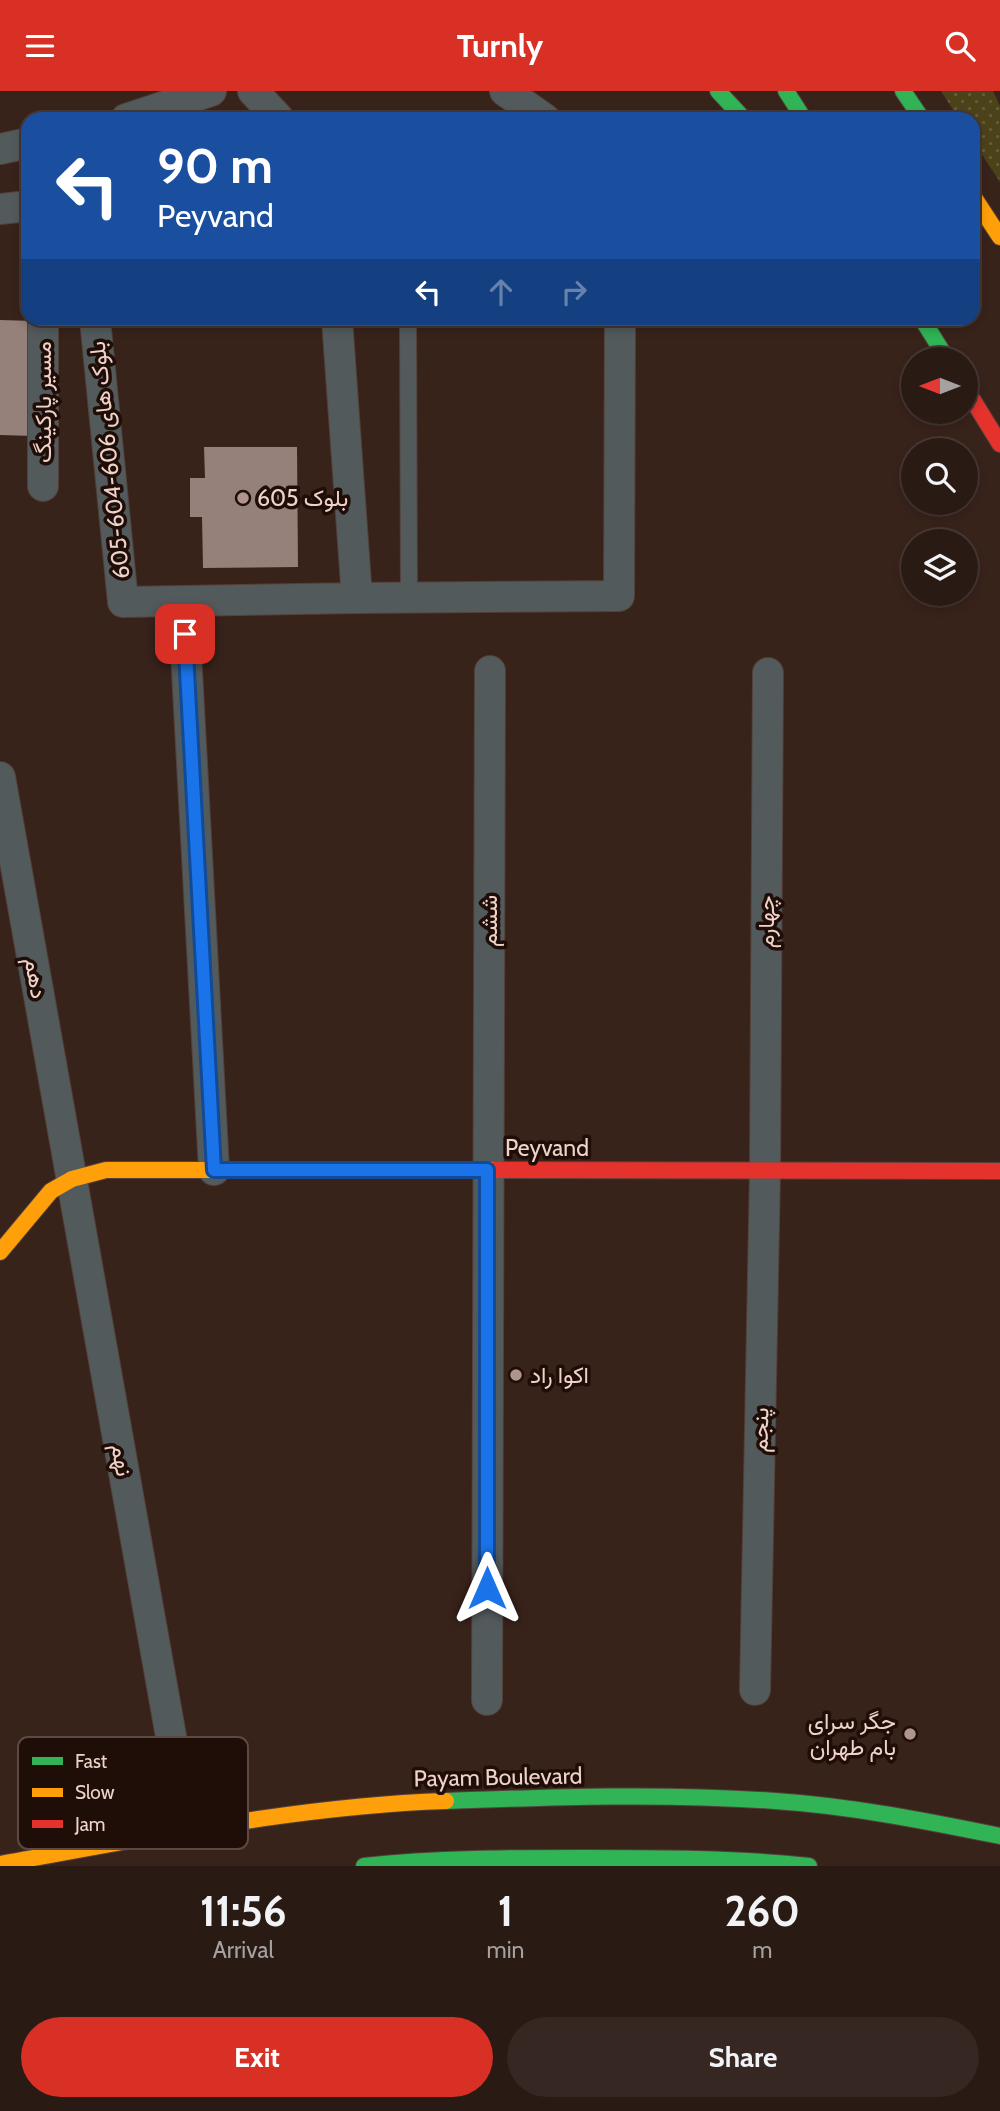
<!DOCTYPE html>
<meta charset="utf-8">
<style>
body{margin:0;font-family:Cabin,Vazirmatn,sans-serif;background:#362722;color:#f1f3f6;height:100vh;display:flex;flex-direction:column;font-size:26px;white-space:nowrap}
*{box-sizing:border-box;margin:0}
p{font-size:23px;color:#a5a1a0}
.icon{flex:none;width:38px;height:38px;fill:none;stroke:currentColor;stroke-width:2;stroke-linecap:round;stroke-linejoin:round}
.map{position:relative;height:1775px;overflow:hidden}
.details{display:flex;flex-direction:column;background:#2a1a14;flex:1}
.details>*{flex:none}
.hud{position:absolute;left:21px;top:21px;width:959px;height:214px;border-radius:21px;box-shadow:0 4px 10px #0003,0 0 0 2px #463834;background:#1a4fa0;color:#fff;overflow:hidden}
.needle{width:46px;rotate:270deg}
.buttons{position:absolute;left:901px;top:256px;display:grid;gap:14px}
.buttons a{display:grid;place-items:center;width:77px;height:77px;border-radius:50%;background:#2a1a14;box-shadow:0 4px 10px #0003,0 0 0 2px #463834;font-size:35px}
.pin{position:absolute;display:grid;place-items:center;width:60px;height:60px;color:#fff;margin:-30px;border-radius:14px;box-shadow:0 4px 10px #0006}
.me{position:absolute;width:77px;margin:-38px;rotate:0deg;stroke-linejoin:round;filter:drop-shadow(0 0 5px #0008)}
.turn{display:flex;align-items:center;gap:24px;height:147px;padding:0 21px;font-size:32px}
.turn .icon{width:91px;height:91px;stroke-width:2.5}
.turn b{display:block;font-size:49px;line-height:60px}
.lanes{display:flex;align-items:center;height:66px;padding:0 21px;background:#0003;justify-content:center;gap:35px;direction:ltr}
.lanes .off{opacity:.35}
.eta{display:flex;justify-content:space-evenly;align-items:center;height:119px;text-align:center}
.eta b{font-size:42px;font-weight:700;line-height:49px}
.action{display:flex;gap:14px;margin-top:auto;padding:14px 21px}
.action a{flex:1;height:80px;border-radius:42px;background:#d93025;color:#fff;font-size:28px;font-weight:700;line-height:80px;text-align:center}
.action a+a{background:#362722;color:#f1f3f6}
header{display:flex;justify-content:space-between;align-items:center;height:91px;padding:0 21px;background:#d93025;color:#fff;font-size:32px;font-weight:700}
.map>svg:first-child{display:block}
</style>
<header><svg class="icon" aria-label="menu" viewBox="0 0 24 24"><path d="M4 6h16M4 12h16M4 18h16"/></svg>Turnly<svg class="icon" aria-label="search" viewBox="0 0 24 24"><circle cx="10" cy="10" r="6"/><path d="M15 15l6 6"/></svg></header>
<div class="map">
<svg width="1000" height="1775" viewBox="0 0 1000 1775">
<defs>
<pattern id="grass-dots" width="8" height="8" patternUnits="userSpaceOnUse" patternTransform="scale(1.75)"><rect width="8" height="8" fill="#4c421a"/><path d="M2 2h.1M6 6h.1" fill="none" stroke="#665c3a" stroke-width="1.8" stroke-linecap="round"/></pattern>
</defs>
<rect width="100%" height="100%" fill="#38231b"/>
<!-- grass -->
<path fill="url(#grass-dots)" d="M 941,0 L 993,0 L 1000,15 L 1000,91 L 973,50 L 973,28 L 959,28 Z"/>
<!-- building -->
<path fill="#95817a" d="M 0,229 L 33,230 L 27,242 L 37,267 L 34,345 L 0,344 Z
M 204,356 L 297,356 L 298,476 L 203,477 L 202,426 L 190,426 L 190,387 L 205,387 Z"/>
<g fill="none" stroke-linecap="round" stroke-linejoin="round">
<!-- lane casing -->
<g stroke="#53403a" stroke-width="18">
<path id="lane" d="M 408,228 L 409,507"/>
</g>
<!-- street casing -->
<g stroke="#53403a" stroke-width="32">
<path id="street" d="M 253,0 L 279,28
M 505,0 L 545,28
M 126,28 L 211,0
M 0,58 L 28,52
M 0,118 L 28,115
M 43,228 L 43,395
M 95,228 L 123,511 L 357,507 L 619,505 L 620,228
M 337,228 L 357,507
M 185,543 L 214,1079
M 0,686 L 172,1651
M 755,1599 L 765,1080 L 768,582
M 487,1609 L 490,580"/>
</g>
<!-- fast casing -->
<g stroke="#53403a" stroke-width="18">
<path id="fast" d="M 718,0 L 744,28
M 786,0 L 804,28
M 903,0 L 922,28
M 922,228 L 947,268
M 446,1710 C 555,1706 666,1702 775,1710 C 851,1715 926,1730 1000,1745
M 364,1775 C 437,1767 510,1767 584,1767 C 659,1767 734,1767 809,1775"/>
</g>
<!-- slow casing -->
<g stroke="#53403a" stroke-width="18">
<path id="slow" d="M 973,105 L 1000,146
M 0,1161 L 51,1100 L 72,1088 L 106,1079 L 495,1079
M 0,1773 C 148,1747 295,1715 446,1710"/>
</g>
<!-- jam casing -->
<g stroke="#53403a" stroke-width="18">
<path id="jam" d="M 966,298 L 1000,353
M 495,1079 L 1000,1080"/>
</g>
<!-- lane -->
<use href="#lane" stroke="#535a5c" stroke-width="16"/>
<!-- street -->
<use href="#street" stroke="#535a5c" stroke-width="30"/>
<!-- fast -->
<use href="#fast" stroke="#30b455" stroke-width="16"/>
<!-- slow -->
<use href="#slow" stroke="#ff9f0a" stroke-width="16"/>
<!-- jam -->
<use href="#jam" stroke="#e5322d" stroke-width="16"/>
</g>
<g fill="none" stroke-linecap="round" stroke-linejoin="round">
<!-- route casing -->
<g stroke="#114b97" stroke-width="18">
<path id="route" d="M 185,543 L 214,1079 L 487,1079 L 487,1497"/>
</g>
<!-- route -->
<use href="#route" stroke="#1a73e8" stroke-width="12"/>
</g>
<!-- markers -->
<g fill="#af958d" stroke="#1f0d07" stroke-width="2.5">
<circle cx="243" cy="407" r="7"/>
<circle cx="516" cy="1284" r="7"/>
<circle cx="910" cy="1643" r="7"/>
</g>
<g text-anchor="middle" stroke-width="7" stroke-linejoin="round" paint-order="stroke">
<!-- street labels -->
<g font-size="23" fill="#efd3ca" stroke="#1f0d07">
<text transform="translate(43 311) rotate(-90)" y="8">مسیر پارکینگ</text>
<text transform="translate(109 369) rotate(-96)" y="8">بلوک های 606-604-605</text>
<text transform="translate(489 830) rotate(-90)" y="8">ششم</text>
<text transform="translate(766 831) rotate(-90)" y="8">چهارم</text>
<text transform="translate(36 887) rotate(80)" y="8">دهم</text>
<text x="547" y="1065">Peyvand</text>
<text transform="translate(760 1339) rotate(-89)" y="8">پنجم</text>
<text transform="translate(122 1369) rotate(80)" y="8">نهم</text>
<text transform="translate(498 1686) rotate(-1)" y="8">Payam Boulevard</text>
</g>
<!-- poi labels -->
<g font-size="23" fill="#efd3ca" stroke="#1f0d07" text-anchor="start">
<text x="257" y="415">بلوک 605</text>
<text x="530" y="1292">اکوا راد</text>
<text x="896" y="1638" text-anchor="end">جگر سرای<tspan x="896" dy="26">بام طهران</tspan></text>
</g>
</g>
<!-- legend -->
<rect x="18" y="1646" width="230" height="112" rx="10" fill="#1f0d07" stroke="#5d4842" stroke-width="2"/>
<rect x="32" y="1666" width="31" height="8" fill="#30b455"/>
<rect x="32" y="1697" width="31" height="9" fill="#ff9f0a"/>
<rect x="32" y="1729" width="31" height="8" fill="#e5322d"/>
<g font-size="19" fill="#efd3ca">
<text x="75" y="1677">Fast</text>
<text x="75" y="1708">Slow</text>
<text x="75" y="1740">Jam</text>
</g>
</svg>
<div class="buttons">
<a><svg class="needle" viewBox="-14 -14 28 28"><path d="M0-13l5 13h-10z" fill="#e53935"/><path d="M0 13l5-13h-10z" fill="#a5a1a0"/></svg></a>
<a><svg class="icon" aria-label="search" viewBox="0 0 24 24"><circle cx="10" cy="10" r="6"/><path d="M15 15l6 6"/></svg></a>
<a><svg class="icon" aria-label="layers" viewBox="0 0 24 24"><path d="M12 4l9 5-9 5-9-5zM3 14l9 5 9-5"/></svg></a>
</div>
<div class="pin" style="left:185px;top:543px;background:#d93025"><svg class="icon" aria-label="arrive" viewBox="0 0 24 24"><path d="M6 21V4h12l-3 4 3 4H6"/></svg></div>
<svg class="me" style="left:487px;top:1497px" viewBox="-20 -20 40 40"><path d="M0-17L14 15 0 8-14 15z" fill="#1a73e8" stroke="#fff" stroke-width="4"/></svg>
<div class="hud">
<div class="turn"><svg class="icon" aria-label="left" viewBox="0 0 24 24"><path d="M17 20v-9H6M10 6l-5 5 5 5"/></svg><div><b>90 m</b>Peyvand</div></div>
<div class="lanes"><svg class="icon" aria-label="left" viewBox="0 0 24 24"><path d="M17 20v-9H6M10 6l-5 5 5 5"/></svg><svg class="icon off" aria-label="ahead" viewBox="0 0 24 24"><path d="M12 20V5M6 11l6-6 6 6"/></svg><svg class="icon off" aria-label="right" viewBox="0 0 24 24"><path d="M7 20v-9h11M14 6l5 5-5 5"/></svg></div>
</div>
</div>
<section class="details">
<div class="eta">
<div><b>11:56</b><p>Arrival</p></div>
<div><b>1</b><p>min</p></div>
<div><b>260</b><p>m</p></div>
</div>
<div class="action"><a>Exit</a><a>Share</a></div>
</section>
